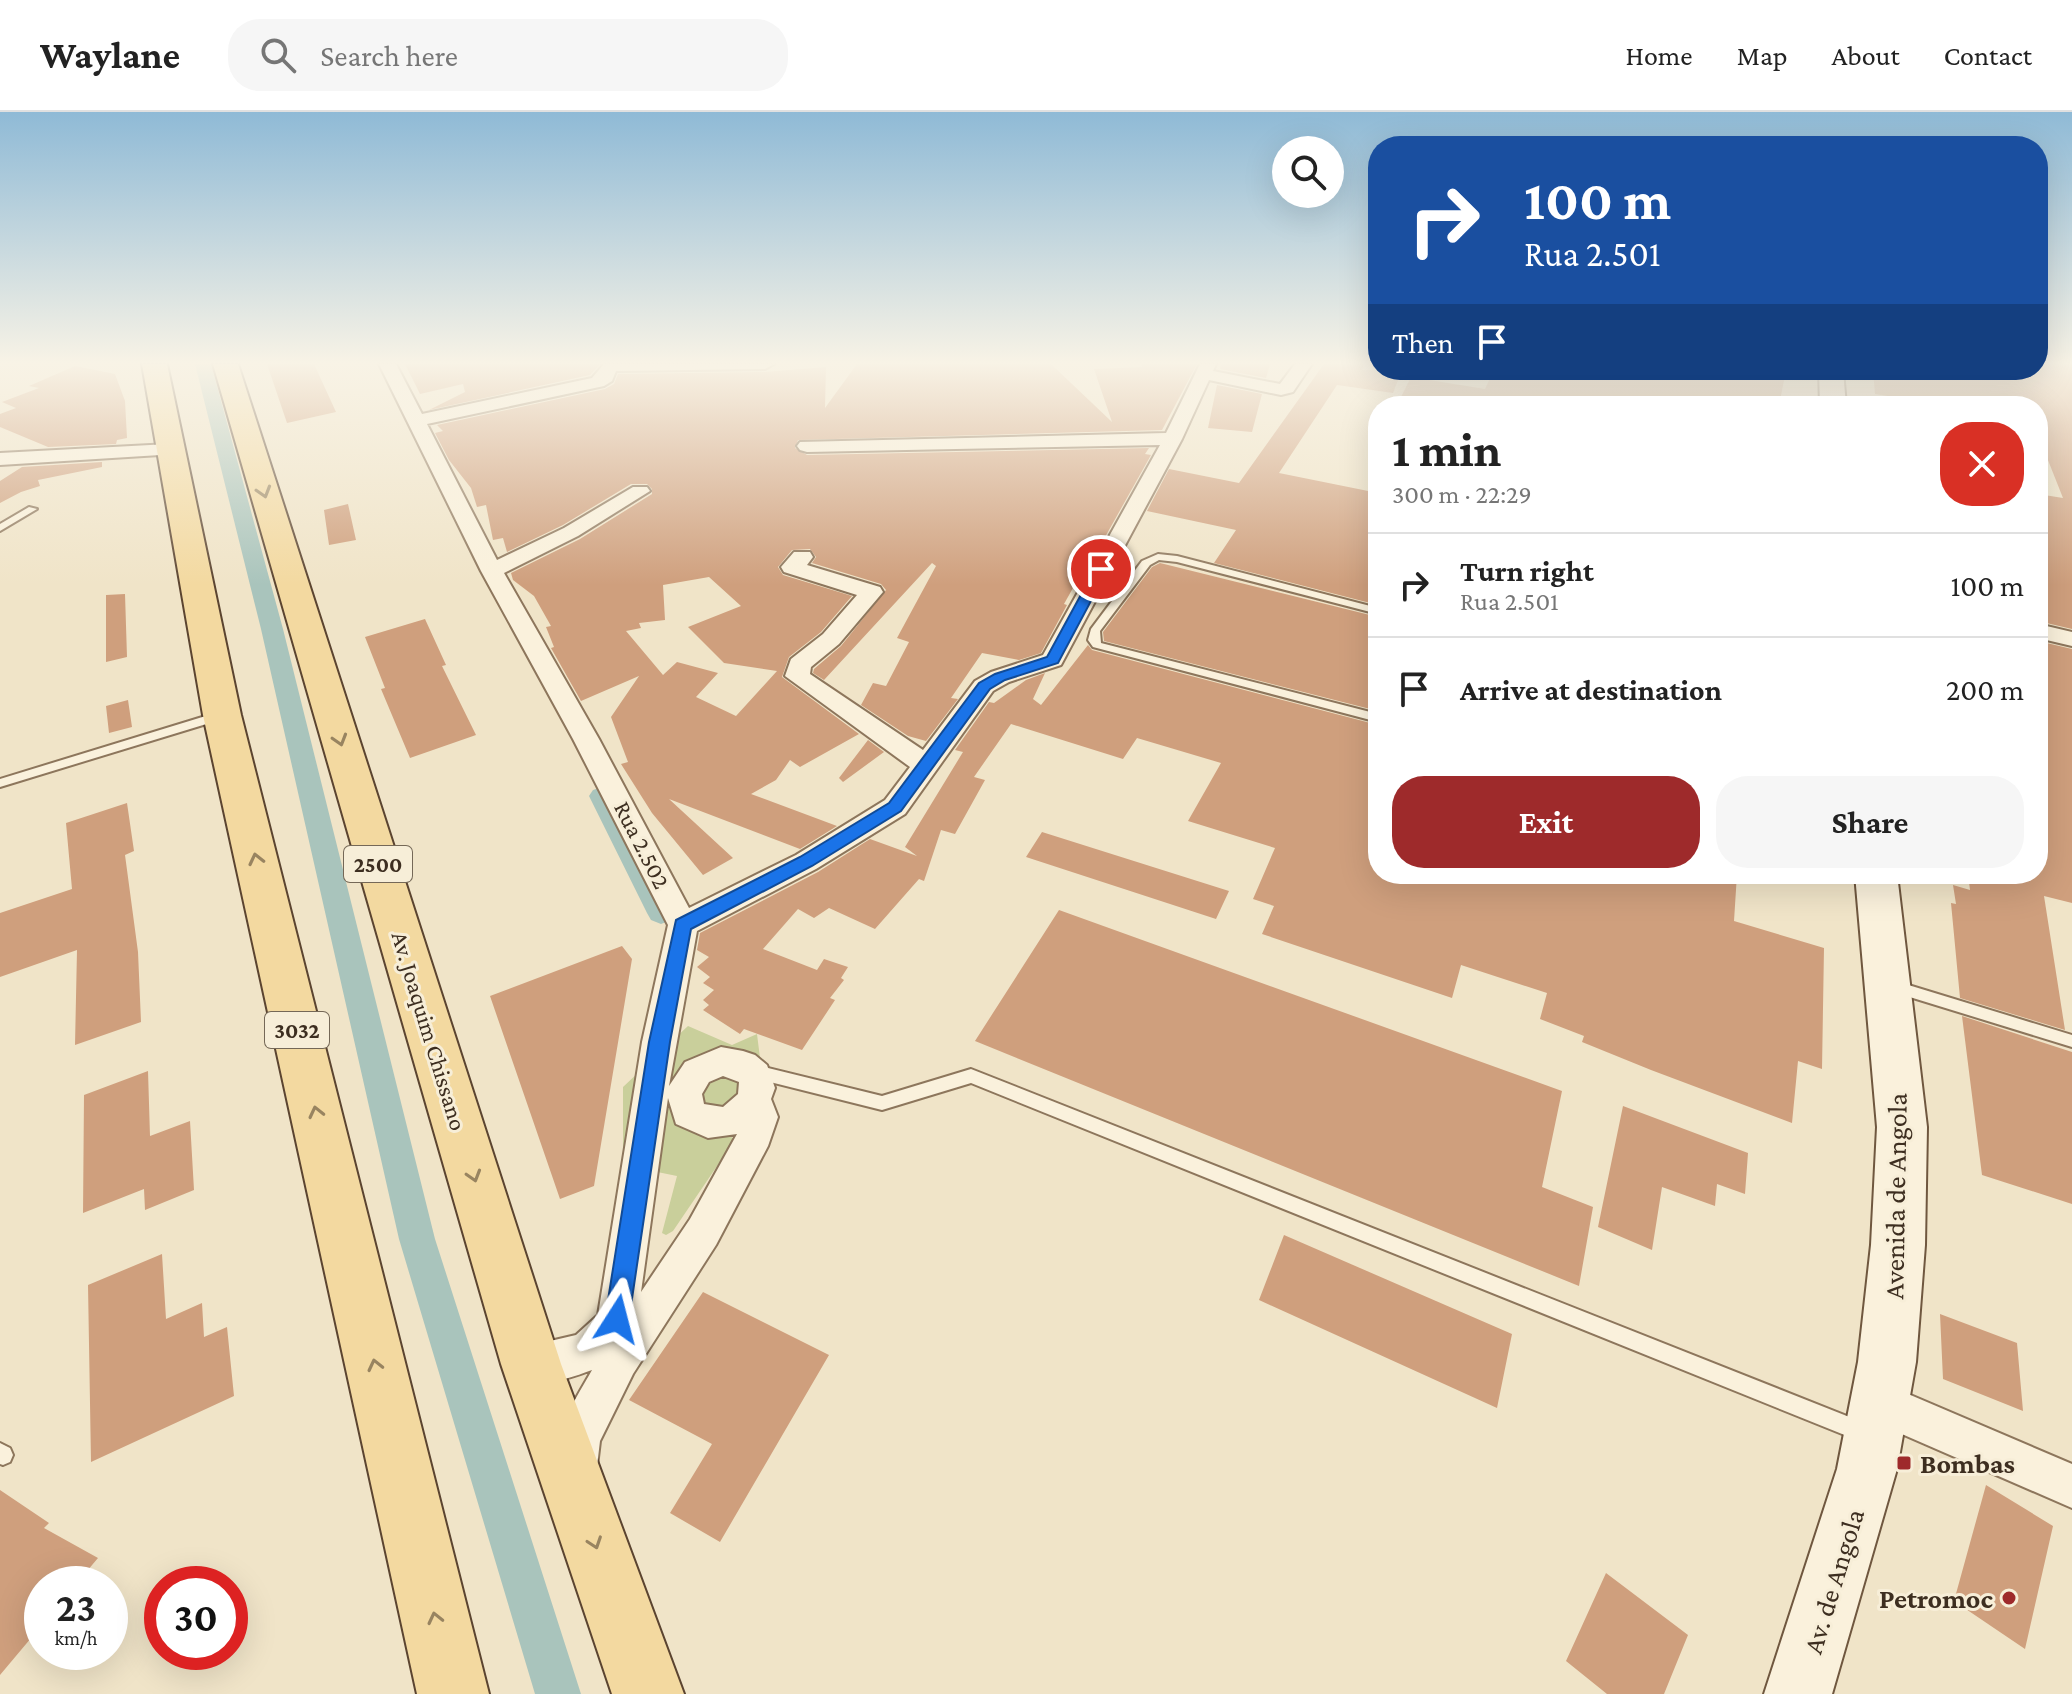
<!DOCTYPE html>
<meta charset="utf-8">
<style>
body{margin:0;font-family:"Crimson Pro",serif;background:#f6f6f6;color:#222;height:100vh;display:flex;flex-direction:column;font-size:30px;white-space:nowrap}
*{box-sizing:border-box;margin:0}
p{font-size:26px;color:#767676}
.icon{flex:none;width:44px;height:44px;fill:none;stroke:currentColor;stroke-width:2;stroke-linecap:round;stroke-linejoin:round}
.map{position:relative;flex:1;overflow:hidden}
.details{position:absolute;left:1368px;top:284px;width:680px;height:488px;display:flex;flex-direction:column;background:#fff;border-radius:32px;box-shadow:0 8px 32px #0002}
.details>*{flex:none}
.guide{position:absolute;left:1368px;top:24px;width:680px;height:244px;border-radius:32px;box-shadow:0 8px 32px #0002;background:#1a4fa0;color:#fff;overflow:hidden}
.tools{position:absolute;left:1272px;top:24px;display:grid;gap:16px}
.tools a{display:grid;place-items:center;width:72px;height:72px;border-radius:50%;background:#fff;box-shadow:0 8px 32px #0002;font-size:40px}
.speed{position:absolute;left:24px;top:1454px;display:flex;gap:16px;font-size:40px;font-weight:700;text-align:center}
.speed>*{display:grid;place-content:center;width:104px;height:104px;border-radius:50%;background:#fff;box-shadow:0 8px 32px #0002;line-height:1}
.speed small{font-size:20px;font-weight:400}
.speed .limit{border:12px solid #d22;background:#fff;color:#111}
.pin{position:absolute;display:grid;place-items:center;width:68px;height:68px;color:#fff;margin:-34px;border:4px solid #fff;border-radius:50%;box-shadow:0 2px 8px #0007}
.me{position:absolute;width:88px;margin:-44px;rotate:9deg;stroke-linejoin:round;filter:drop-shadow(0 0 6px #0008)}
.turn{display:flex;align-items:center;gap:28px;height:168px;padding:0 24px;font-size:36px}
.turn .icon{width:104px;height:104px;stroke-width:2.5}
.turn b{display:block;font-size:56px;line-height:68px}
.then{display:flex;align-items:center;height:76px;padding:0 24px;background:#0003;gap:16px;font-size:30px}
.round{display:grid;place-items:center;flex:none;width:84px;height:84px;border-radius:32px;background:#f6f6f6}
.headline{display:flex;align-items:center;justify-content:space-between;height:136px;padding:0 24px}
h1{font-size:48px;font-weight:700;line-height:60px}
.primary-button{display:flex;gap:16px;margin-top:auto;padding:16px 24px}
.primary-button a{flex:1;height:92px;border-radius:32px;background:#9e2a2b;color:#fff;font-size:32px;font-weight:700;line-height:92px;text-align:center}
.primary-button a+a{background:#f6f6f6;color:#222}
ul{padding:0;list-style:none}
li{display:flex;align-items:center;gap:24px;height:104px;padding:0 24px;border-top:2px solid #e0e0e0}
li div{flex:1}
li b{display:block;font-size:30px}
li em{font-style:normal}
header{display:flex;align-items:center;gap:48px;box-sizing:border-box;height:112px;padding:0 40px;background:#fff;border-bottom:2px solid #e0e0e0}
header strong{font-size:38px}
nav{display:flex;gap:44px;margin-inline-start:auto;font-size:28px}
.search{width:560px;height:72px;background:#f6f6f6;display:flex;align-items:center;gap:20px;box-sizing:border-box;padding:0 28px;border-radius:32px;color:#767676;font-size:30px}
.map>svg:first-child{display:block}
</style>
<header>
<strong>Waylane</strong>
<div class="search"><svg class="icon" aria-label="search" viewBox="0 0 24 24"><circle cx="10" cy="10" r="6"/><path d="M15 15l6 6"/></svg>Search here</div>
<nav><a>Home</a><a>Map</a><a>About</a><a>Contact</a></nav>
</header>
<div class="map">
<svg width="2072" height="1582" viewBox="0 0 2072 1582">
<rect width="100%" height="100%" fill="#f0e4c8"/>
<!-- green -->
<path fill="#c9cf9b" d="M 688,914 L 732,933 L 757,922 L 764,978 L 731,1024 L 734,1029 L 673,1119 L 666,1123 L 662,1121 L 677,1064 L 623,1053 L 623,975 Z"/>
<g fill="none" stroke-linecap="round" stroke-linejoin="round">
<!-- canal -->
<path fill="#a9c4bc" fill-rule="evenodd" d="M 195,252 L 211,252 L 283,517 L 435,1127 L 581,1582 L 535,1582 L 399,1127 L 261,517 Z
M 602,675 L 611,678 L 615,684 L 675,801 L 671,808 L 661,812 L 651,808 L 647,801 L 589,684 L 593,678 Z"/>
</g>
<!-- building -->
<path fill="#cf9f7d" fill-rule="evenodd" d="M 267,252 L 314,252 L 336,300 L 287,311 Z
M 405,252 L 600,252 L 590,263 L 429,298 L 465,280 L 463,272 L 420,282 Z
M 857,252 L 1051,252 L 1112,310 L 1094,257 L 1142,255 L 1141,252 L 1197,252 L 1162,318 L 798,328 L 795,336 L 807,343 L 1149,336 L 1145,342 L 1151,343 L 1086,459 L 1083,458 L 1064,492 L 1067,493 L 1041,541 L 1019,548 L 982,541 L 951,586 L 958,587 L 926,629 L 908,624 L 861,593 L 873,571 L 886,574 L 909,530 L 897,526 L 936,454 L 932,451 L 824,568 L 813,561 L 814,557 L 841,534 L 886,478 L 881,472 L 812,451 L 816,445 L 810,437 L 792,438 L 778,455 L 783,463 L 852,484 L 821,520 L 789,545 L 782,565 L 859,622 L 800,655 L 790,648 L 776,668 L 751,682 L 837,714 L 800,737 L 669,687 L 733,746 L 703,763 L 652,701 L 621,652 L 628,650 L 611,605 L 639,564 L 581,589 L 551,536 L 554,535 L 546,515 L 551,514 L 534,484 L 513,468 L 511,461 L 580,427 L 652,382 L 652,377 L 647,372 L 631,372 L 563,413 L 507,440 L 503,426 L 493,428 L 486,393 L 477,395 L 471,376 L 449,348 L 435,321 L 443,319 L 437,313 L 605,277 L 614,272 L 618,262 L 765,260 L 826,255 L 825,296 ZM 709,465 L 741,494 L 688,515 L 724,551 L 777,559 L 736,604 L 696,585 L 718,561 L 677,550 L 663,563 L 626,519 L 641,516 L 639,511 L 665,508 L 663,473 Z
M 1221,252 L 1270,252 L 1266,266 L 1220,257 Z
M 1324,252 L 1364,252 L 1362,258 L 1402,258 L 1393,281 L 1337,273 L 1279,361 L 1378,381 L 1378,493 L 1214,451 L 1236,418 L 1147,399 L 1169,357 L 1239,371 Z
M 2038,252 L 2072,252 L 2072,517 L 2038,509 L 2038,382 L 2063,386 L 2038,323 L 2038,294 L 1921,294 L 1920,289 L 1875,282 L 1873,258 L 2038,258 Z
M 75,254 L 115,262 L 125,289 L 127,326 L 117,328 L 116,332 L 48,335 L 0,315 L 0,302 L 16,296 L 2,290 L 39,276 L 29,274 Z
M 1503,258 L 1786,258 L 1779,294 L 1444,294 L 1400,287 L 1411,265 L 1485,277 L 1493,260 L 1502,261 Z
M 1217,273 L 1262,282 L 1252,320 L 1208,316 Z
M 102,350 L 102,355 L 38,368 L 40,374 L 21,380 L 0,391 L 0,369 L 22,355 Z
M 348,392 L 356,428 L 329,433 L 324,398 Z
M 1160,451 L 1378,505 L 1378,599 L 1104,529 L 1103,520 L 1152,455 Z
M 125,482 L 127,545 L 106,550 L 106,483 Z
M 425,507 L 446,553 L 442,554 L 476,623 L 410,646 L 381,577 L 385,576 L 365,525 Z
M 2038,529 L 2072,537 L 2072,791 L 2044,784 L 2065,918 L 1960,886 L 1951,791 L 1956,792 L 1953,773 L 1970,778 L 1968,762 L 2038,762 Z
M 1088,533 L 1092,538 L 1378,613 L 1378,762 L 1737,762 L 1734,809 L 1824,836 L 1822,957 L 1798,949 L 1792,1011 L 1651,958 L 1582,930 L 1584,924 L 1540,907 L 1547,881 L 1461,853 L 1452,886 L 1262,822 L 1274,794 L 1253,787 L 1275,736 L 1188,709 L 1221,651 L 1137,626 L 1123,647 L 1011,612 L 974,665 L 985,668 L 955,722 L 941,718 L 924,769 L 919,767 L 875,817 L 829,796 L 814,806 L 798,797 L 763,837 L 817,858 L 824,847 L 848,855 L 841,866 L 844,868 L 830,886 L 835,888 L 802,938 L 744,917 L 740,922 L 703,898 L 709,893 L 703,888 L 714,878 L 703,871 L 710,865 L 697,855 L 709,845 L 697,838 L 700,821 L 818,760 L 870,727 L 917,744 L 905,735 L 963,640 L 955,638 L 989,590 L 994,591 L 1026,568 L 1045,561 L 1033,587 L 1041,593 Z
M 128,588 L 132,615 L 109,621 L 106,594 Z
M 868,628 L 884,640 L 843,670 L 839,666 Z
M 127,691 L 134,739 L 125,743 L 138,840 L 141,910 L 75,933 L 77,838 L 0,865 L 0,801 L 72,777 L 66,711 Z
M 1042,720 L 1229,779 L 1216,807 L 1026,745 Z
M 1059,798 L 1562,979 L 1542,1075 L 1593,1095 L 1579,1174 L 975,929 Z
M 622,834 L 632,847 L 594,1074 L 560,1087 L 490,884 Z
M 1962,904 L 2072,940 L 2072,1092 L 1982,1063 Z
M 148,959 L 150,1024 L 190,1009 L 194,1078 L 145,1098 L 144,1077 L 83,1101 L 84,983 Z
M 1623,994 L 1748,1041 L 1745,1082 L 1717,1072 L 1715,1094 L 1662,1075 L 1652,1138 L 1598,1115 Z
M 1284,1123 L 1512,1222 L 1497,1296 L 1259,1188 Z
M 162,1142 L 166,1207 L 202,1191 L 204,1225 L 227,1215 L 234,1284 L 91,1350 L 88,1173 Z
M 703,1180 L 829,1243 L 720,1430 L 670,1401 L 712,1332 L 629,1288 Z
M 1940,1202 L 2017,1231 L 2023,1299 L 1943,1267 Z
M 1986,1373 L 2053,1414 L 2025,1537 L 1954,1489 Z
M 0,1378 L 49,1411 L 44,1416 L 98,1446 L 76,1472 L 42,1472 L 42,1513 L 0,1563 Z
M 1606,1461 L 1688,1523 L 1664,1582 L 1607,1582 L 1566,1549 Z"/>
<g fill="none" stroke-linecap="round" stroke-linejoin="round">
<!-- service casing -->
<g stroke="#8d765c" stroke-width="4">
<path id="service" d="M 29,395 L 37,397 L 0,419 L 0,412 Z
M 1158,442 L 1177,444 L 1378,496 L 1378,502 L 1177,450 L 1159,448 L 1150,453 L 1100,519 L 1101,531 L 1378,602 L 1378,610 L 1093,535 L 1088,528 L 1091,517 L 1142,449 Z
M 222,599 L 226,600 L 226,606 L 0,675 L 0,667 Z
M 1892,868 L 2072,923 L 2072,935 L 1887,878 L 1885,874 L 1887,870 Z
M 756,953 L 882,984 L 971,957 L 1862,1310 L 1869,1313 L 1872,1320 L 1869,1327 L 1862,1330 L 971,971 L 882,998 L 750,965 L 748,960 L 750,955 Z
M 0,1331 L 10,1336 L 13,1343 L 10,1350 L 3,1353 L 0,1352 Z"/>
</g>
<!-- minor casing -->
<g stroke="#8d765c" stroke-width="4">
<path id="minor" d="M 379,252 L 396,252 L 422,302 L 592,266 L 604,252 L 774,252 L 765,257 L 616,259 L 612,269 L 604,274 L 427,312 L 497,448 L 564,416 L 633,375 L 647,375 L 650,379 L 578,424 L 504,461 L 599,627 L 689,796 L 796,743 L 885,688 L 910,655 L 785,564 L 791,547 L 823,522 L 857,483 L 784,460 L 781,455 L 794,440 L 810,440 L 813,445 L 807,453 L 880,475 L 883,480 L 839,532 L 811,555 L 810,562 L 923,638 L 975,569 L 991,560 L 1043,543 L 1160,333 L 807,340 L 800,338 L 797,334 L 800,330 L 1166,321 L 1200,252 L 1216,252 L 1213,259 L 1280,272 L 1295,252 L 1312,252 L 1293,280 L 1281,283 L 1209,268 L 1182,327 L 1061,553 L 1009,570 L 993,579 L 905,702 L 816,757 L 697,819 L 669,974 L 685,950 L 721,935 L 743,939 L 755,943 L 767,953 L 775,976 L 771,987 L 778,1005 L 768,1034 L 716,1133 L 633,1262 L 600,1329 L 597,1354 L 590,1369 L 575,1376 L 560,1369 C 544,1331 574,1291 592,1258 C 568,1267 541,1276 516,1267 L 510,1252 L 516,1237 L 576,1223 L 598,1203 L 642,930 L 668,813 L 573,627 L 481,459 ZM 723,964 L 739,970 L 738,982 L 723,995 L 704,992 L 702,982 L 709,970 ZM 668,986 L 676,1012 L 708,1026 L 737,1022 L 690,1107 L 641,1180 Z
M 169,332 L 176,334 L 179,338 L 176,342 L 0,353 L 0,341 Z
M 2038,512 L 2072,520 L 2072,534 L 2038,526 Z
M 1880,1270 L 2072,1352 L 2072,1396 L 1865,1306 L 1859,1291 L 1865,1276 Z"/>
</g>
<!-- secondary casing -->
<g stroke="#6f573f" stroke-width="4">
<path id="secondary" d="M 1819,258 L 1843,258 L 1846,294 L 1820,294 Z
M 1855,762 L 1897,762 L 1927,1015 L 1925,1133 L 1916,1250 L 1897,1357 L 1832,1582 L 1764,1582 L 1837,1357 L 1858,1250 L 1871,1133 L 1877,1015 Z"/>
</g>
<!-- primary casing -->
<g stroke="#5b4430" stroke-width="4">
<path id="primary" d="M 142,252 L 167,252 L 241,603 L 489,1582 L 417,1582 L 203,603 Z
M 213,252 L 238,252 L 561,1252 L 684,1582 L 612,1582 L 501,1252 Z"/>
</g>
<!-- service -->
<use href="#service" fill="#faf1dc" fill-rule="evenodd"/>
<!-- minor -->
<use href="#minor" fill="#faf1dc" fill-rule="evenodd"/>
<!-- secondary -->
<use href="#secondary" fill="#faf1dc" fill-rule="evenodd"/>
<!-- primary -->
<use href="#primary" fill="#f3d9a0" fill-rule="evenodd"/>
</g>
<!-- one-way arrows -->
<defs><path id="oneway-chevron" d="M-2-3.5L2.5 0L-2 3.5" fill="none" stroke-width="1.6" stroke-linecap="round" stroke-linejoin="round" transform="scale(2)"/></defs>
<g stroke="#988460">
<use href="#oneway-chevron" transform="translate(264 380) rotate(73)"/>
<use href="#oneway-chevron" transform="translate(340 628) rotate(73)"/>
<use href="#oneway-chevron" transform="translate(256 747) rotate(-103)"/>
<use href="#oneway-chevron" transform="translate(316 1000) rotate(-103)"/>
<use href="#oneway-chevron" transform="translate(474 1064) rotate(73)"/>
<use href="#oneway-chevron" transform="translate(375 1253) rotate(-103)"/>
<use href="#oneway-chevron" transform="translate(595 1431) rotate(71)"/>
<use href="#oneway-chevron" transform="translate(435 1506) rotate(-103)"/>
</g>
<!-- sky -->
<linearGradient id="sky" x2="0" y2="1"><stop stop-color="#8fbad6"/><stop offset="0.53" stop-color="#f8f3e6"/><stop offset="1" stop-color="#f8f3e6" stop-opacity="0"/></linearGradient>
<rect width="2072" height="473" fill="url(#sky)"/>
<!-- route -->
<path fill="#1a73e8" stroke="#114b97" stroke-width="2" d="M 1101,453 L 1108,457 L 1058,551 L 1005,568 L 990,577 L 901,699 L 812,754 L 691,817 L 670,930 L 629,1207 L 625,1216 L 617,1219 L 608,1216 L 605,1207 L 649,930 L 676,808 L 800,745 L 889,691 L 979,571 L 995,562 L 1047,545 L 1095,457 Z"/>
<!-- markers -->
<g fill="#9e2a2b" stroke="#f7eed8" stroke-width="3">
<rect x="1896" y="1343" width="16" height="16" rx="4"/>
<circle cx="2009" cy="1486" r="8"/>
</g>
<g text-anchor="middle" stroke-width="6" stroke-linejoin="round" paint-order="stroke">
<!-- shield labels -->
<g fill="#f7eed8" stroke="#756857" stroke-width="2">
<rect x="344" y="734" width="68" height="36" rx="6"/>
<rect x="265" y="900" width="64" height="36" rx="6"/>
</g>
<g font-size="22" font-weight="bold" fill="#3d2e20">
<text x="378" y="760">2500</text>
<text x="297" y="926">3032</text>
</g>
<!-- street labels -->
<g font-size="24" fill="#3d2e20" stroke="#f7eed8">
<text transform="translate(642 733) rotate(63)" y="8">Rua 2.502</text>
<text transform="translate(429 919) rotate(73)" y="8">Av. Joaquim Chissano</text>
</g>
<!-- near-street labels -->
<g font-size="28" fill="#3d2e20" stroke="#f7eed8">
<text transform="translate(1895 1084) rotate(-89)" y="10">Avenida de Angola</text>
<text transform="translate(1833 1469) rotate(-73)" y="10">Av. de Angola</text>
</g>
<!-- near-poi labels -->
<g font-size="28" font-weight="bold" fill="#3d2e20" stroke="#f7eed8" text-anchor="start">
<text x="1920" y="1361">Bombas</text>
<text x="1993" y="1496" text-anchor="end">Petromoc</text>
</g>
</g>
</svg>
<div class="tools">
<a><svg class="icon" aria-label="search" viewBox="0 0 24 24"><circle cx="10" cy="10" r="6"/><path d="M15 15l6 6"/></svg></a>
</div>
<div class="speed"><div>23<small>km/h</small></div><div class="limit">30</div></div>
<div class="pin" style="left:1101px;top:457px;background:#d93025"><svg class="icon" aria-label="arrive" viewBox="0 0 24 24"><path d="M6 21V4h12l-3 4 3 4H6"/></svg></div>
<svg class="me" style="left:617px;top:1207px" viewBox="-20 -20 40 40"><path d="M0-17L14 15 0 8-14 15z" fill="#1a73e8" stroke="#fff" stroke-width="4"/></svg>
<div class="guide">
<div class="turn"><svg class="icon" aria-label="right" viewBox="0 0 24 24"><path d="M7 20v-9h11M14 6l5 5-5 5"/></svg><div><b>100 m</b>Rua 2.501</div></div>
<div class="then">Then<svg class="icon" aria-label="arrive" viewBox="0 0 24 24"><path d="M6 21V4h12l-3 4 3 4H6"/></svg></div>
</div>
<section class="details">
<div class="headline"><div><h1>1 min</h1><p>300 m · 22:29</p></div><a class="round" style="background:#d93025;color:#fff"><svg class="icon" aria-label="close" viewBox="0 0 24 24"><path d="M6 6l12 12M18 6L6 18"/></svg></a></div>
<ul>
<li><svg class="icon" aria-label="right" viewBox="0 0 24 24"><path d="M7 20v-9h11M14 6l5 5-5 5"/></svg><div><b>Turn right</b><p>Rua 2.501</p></div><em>100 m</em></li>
<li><svg class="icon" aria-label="arrive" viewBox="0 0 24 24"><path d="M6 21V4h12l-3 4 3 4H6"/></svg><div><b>Arrive at destination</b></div><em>200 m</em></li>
</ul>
<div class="primary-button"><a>Exit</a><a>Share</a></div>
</section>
</div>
